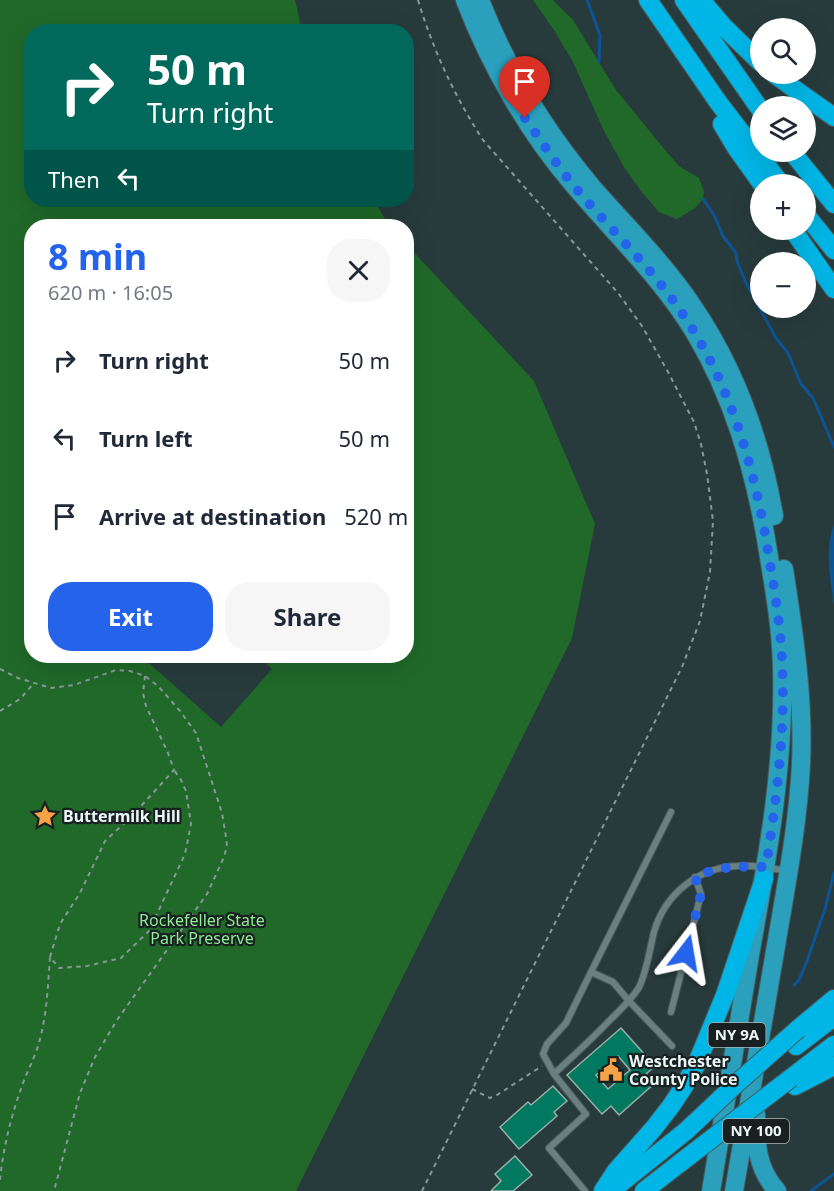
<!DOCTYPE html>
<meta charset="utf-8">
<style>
body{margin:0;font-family:"Noto Sans",sans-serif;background:#f6f6f7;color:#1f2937;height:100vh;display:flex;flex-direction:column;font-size:22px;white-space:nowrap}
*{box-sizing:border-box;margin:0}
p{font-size:20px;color:#747a83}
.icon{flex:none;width:33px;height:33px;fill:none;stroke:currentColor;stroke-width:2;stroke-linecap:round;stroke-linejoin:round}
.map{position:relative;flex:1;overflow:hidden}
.sheet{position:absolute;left:24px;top:219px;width:390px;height:444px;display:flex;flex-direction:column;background:#fff;border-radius:24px;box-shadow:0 6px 24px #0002}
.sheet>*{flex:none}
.banner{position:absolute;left:24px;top:24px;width:390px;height:183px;border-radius:24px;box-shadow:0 6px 24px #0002;background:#00695c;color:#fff;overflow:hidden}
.controls{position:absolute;left:750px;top:18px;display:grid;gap:12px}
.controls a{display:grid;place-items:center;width:66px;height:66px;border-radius:50%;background:#fff;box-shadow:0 6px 24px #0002;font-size:30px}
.pin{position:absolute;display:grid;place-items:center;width:51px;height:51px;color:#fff;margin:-62px -26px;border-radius:50% 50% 50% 0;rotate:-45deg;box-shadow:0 0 6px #0007}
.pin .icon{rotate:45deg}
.me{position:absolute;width:66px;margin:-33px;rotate:14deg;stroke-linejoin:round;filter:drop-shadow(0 0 4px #0008)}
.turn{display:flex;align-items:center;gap:21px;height:126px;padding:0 24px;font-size:27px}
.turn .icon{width:78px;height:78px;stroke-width:2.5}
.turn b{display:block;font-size:42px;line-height:51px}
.then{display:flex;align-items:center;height:57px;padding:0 24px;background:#0003;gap:12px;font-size:22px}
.round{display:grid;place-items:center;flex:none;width:63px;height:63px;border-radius:24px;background:#f6f6f7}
.head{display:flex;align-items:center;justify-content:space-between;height:102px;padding:0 24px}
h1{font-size:36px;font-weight:700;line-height:45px;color:#2563eb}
.primary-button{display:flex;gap:12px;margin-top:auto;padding:12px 24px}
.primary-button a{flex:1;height:69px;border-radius:24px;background:#2563eb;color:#fff;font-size:24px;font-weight:700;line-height:69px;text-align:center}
.primary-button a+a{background:#f6f6f7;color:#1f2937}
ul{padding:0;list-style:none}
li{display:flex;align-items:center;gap:18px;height:78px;padding:0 24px}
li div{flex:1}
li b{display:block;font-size:22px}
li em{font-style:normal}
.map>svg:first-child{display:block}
</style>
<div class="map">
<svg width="834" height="1191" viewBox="0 0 834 1191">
<rect width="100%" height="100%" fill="#283b3c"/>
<!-- green -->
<path fill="#206929" d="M 0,0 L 295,0 L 302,31 L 32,32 L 32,200 L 374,200 L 389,226 L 32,226 L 32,656 L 141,656 L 221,727 L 272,669 L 258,656 L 406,656 L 407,245 L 534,381 L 595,524 L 572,638 L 296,1191 L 0,1191 Z
M 533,0 L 553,0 L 573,20 L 616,90 L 665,150 L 679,166 L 699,178 L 704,192 L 703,199 L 695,208 L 677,219 L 659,212 L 641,191 L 624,167 L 604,131 L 573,62 L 554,30 Z"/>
<!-- water -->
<path fill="#0d5495" d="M 834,525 L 834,606 C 831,580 824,550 834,525 Z"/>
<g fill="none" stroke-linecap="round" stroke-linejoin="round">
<!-- stream -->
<path stroke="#0d5495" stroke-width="3" d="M 587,0 L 600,35 L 599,62
M 703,199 L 714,215 L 723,236 L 736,253 L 737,261 L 746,283 L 776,338 L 788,353 L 801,384 L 813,398 L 834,447
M 794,985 L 799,980 L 807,961 L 825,909 L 834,873
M 811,1191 L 834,1174"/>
</g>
<!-- building -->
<path fill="#017961" stroke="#9aaea7" stroke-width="1.5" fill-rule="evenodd" d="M 621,1028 L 655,1066 L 646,1074 L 655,1083 L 619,1115 L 611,1106 L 602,1114 L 567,1075 ZM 618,1056 L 630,1070 L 608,1089 L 596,1075 Z
M 553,1086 L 567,1101 L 554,1112 L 557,1116 L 519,1149 L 500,1127 L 528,1102 L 531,1105 Z
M 515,1156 L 532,1175 L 513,1191 L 491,1191 L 501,1181 L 495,1174 Z"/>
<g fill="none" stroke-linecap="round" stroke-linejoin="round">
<!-- lane casing -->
<g stroke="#49595a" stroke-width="8">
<path id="lane" d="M 591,972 L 671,812
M 671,1012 L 701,894 L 695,877
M 672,1046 L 629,1001 L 613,982 L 591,972 L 566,1023 L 547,1044 L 543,1054 L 554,1074 C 573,1056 592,1039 610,1020 C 620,1010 630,1001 638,989 C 646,976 650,948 654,932 C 665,894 698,867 738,866 C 754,865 771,868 788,871
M 554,1074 L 586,1114 L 549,1148 L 585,1191"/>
</g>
<!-- primary casing -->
<g stroke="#49595a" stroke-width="20">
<path id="primary" d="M 465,0 C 490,65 527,130 572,183 C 614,233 661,277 695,333 C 733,397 753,466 766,539 C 773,582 781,624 782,667 C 785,765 767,860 750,955 C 737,1034 724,1112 711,1191
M 480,0 C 506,67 545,131 592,187 C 626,226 663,262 692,305 C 735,368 761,440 774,516
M 756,1114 C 756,1144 756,1167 777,1191
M 734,1191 C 748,1107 762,1023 777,940 C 787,881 798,823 801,764 C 804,698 794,634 784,569"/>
</g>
<!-- highway casing -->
<g stroke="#49595a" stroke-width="20">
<path id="highway" d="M 648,0 L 718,102 L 781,184
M 684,0 L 760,109
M 701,0 L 725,28 L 760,62
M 774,74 L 803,95 L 834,117
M 722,124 L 737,149 L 762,184
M 792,152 L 834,204
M 806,215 L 834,250
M 793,230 L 834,289
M 798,1029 L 834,999
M 796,1046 L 834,1017
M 791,1078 L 834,1045
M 795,1086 L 834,1066
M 603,1191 L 616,1171 L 654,1128 L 671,1106 L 683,1088 L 697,1063 L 725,995 L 764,879
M 611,1191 L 686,1131
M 644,1191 L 680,1163"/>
</g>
<!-- path -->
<path stroke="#889798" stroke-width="2" stroke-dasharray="4.5 4.5" stroke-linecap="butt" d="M 418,0 C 433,50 455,97 483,140 L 618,293 L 642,326 L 668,372 L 694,422 L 701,444 L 707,474 L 713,521 L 710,572 L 700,621 L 682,667 L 422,1191
M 0,669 L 18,678 L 51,688 L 74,685 L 116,670 L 130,671 L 145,676 L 158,686 L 180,711 L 196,733 L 222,813 L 226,837 L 227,846 L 224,857 L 207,894 L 117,1020 L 95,1057 L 80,1093 L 54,1191
M 145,676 L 143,693 L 146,706 L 168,753 L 174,770 L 130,818 L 105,841 L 80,893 L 60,924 L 50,957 L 59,968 L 87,966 L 121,958 L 149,931 L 185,854 L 191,824 L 186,791 L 181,780 L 174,770
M 0,711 L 20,699 L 34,683
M 472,1089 L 490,1098 L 497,1095 L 542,1066
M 0,1180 C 3,1149 11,1116 22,1086 C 27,1071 36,1056 40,1039 C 47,1013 48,984 50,957"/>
<!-- lane -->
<use href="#lane" stroke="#6a7f7f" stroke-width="6"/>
<!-- primary -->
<use href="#primary" stroke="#2aa0bd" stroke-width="18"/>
<!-- highway -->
<use href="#highway" stroke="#00b6e6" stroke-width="18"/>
<!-- highway-bridge casing -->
<g stroke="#49595a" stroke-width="20" stroke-linecap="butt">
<path id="highway-bridge" d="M 686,1131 L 736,1084 L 798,1029
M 680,1163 L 791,1078"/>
</g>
<!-- highway-bridge -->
<use href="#highway-bridge" stroke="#00b6e6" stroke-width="18"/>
</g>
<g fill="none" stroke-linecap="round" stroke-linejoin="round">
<!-- route -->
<path stroke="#2563eb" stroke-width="10" stroke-dasharray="0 18" d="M 525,118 C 540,139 554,161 570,181 C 607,227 651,266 684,316 C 729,383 752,460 766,539 C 771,570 777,602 780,633 C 788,712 778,790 766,867 C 740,866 719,866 695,877 L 701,894 L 686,953"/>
</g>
<!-- icons -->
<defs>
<g id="sight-bare" transform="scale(1.8)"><path d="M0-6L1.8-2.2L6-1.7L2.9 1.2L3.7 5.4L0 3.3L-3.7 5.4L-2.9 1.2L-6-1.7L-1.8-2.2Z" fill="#f6a246" stroke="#182021" stroke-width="2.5" paint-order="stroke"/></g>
<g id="civic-bare" transform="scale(1.8)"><path d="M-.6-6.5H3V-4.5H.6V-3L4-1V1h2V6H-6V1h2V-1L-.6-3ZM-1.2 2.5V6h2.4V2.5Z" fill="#f6a246" stroke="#182021" stroke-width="2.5" paint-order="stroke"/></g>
</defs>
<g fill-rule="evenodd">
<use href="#sight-bare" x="45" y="816"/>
<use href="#civic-bare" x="611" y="1070"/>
</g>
<g text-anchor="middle" stroke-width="4.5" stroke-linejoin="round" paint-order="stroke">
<!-- shield labels -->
<g fill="#182021" stroke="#acb6b7" stroke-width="1.5">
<rect x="708.5" y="1023" width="57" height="24" rx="4.5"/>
<rect x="723" y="1119" width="66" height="24" rx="4.5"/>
</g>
<g font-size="15" font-weight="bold" fill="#ecf7f7">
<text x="737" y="1040">NY 9A</text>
<text x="756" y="1136">NY 100</text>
</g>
<!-- poi labels -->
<g font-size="16" font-weight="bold" fill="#ecf7f7" stroke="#182021" text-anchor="start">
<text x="63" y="822">Buttermilk Hill</text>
<text x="629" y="1067">Westchester<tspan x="629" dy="18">County Police</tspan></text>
</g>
<!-- park labels -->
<g font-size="16" fill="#8ded92" stroke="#182021">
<text x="202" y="926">Rockefeller State<tspan x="202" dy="18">Park Preserve</tspan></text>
</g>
</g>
</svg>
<div class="controls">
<a><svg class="icon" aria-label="search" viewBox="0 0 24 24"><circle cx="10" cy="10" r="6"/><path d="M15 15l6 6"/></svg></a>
<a><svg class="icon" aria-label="layers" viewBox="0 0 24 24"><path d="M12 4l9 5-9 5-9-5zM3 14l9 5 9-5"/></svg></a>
<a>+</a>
<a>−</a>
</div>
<div class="pin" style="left:525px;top:118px;background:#d93025"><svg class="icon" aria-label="arrive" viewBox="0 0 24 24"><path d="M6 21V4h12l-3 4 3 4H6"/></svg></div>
<svg class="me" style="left:686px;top:953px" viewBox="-20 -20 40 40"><path d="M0-17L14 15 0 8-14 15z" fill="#2563eb" stroke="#fff" stroke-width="4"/></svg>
<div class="banner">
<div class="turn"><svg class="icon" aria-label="right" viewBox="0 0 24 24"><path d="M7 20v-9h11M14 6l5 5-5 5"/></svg><div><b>50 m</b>Turn right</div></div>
<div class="then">Then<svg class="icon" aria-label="left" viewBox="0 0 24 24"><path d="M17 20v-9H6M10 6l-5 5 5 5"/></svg></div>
</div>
<section class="sheet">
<div class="head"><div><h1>8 min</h1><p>620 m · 16:05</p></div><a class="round"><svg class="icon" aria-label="close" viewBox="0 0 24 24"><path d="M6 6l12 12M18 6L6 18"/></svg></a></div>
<ul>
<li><svg class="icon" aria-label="right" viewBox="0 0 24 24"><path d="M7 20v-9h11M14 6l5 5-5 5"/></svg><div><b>Turn right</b></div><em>50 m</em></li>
<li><svg class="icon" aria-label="left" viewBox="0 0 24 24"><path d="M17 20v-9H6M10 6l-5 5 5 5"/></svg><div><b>Turn left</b></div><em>50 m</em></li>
<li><svg class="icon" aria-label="arrive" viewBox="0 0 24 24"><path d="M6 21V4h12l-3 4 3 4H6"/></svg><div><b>Arrive at destination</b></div><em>520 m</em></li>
</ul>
<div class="primary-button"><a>Exit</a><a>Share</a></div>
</section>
</div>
